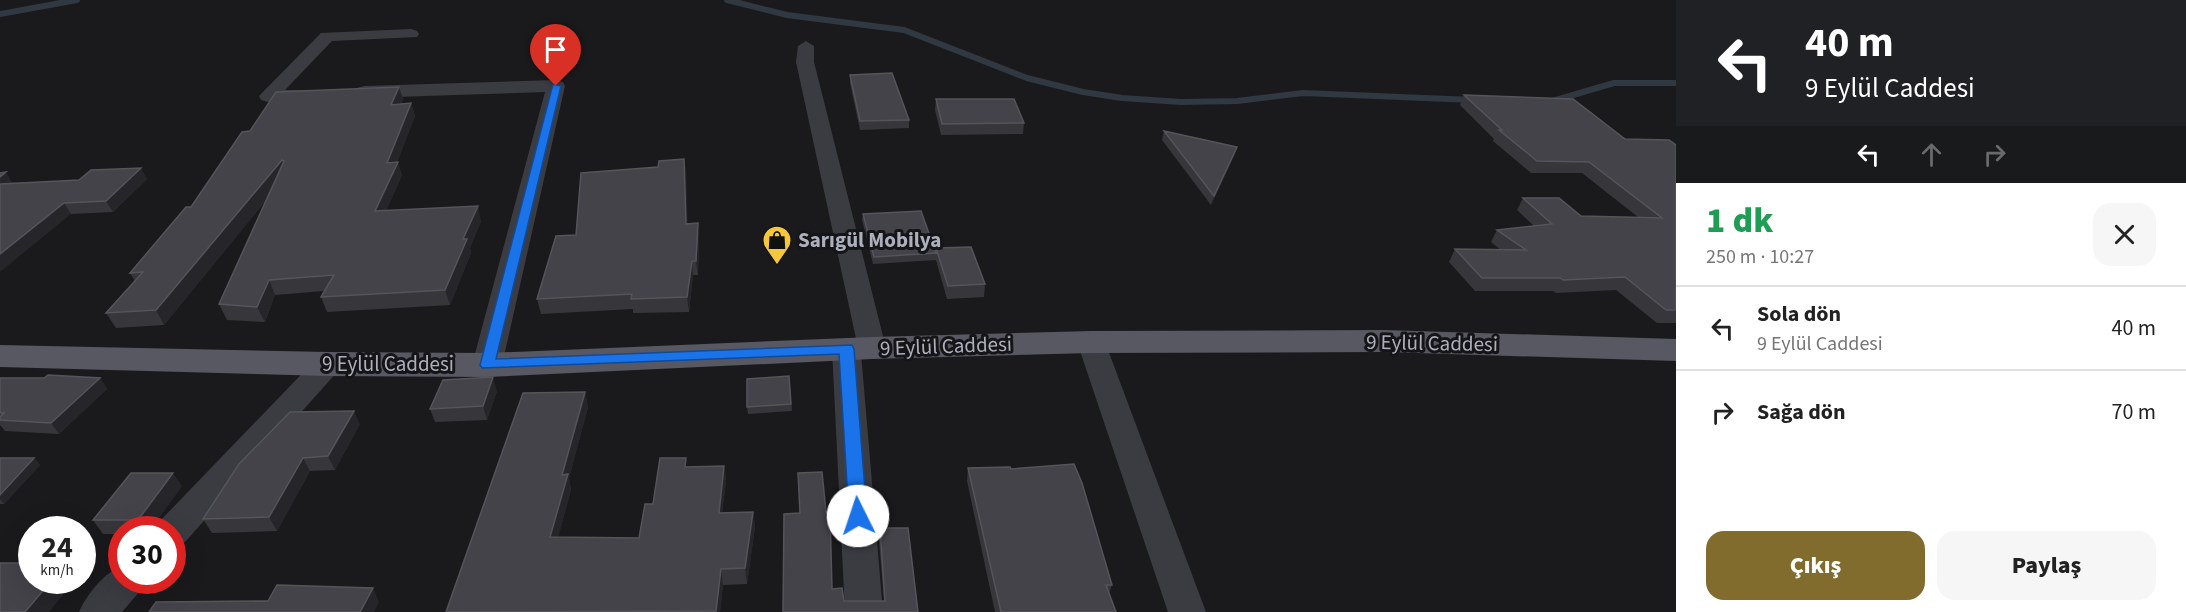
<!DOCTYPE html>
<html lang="tr">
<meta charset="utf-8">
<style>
body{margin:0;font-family:"Source Sans 3",sans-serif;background:#f6f6f6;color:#222;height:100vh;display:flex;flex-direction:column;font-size:22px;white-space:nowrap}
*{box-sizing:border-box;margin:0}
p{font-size:20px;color:#767676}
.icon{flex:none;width:33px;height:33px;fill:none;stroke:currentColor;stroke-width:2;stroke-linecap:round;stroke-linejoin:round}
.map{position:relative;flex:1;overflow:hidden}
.panel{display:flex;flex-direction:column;background:#fff;width:510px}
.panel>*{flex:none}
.top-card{background:#202124;color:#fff;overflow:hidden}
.speed{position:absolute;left:18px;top:516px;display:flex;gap:12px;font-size:30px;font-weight:700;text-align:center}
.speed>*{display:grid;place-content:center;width:78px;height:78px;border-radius:50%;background:#fff;box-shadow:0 6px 24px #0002;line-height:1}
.speed small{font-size:15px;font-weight:400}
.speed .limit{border:9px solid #d22;background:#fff;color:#111}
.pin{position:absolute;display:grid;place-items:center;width:51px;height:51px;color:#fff;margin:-62px -26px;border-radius:50% 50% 50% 0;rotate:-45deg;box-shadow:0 0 6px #0007}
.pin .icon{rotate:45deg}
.me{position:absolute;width:66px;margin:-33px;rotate:356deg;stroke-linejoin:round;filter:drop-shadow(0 0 4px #0008)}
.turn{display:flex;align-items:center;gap:21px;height:126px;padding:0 30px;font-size:27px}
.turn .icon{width:78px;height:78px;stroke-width:2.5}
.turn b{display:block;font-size:42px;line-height:51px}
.lanes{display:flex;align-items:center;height:57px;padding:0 30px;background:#0003;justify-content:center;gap:30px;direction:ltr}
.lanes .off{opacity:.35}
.round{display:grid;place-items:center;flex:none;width:63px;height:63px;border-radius:18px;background:#f6f6f6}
.overview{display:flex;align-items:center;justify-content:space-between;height:102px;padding:0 30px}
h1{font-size:36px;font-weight:800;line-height:45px;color:#1e9e55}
.primary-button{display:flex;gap:12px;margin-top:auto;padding:12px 30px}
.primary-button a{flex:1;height:69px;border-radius:18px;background:#816c2d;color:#fff;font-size:24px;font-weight:800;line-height:69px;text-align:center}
.primary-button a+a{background:#f6f6f6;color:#222}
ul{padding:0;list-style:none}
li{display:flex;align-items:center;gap:18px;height:84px;padding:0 30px;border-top:2px solid #e0e0e0}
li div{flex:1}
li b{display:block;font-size:22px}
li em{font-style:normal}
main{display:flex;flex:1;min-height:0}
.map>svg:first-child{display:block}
</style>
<main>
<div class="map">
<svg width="1676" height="612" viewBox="0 0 1676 612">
<rect width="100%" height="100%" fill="#1a1a1d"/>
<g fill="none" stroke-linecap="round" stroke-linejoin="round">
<!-- stream -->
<path stroke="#303841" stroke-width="6" d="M 727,0 L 787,15 L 904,30 L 1027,78 L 1083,92 L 1122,98 L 1181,102 L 1237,101 L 1303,93 L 1473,100
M 0,14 L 77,0
M 1549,102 L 1614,83 L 1676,83"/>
<!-- street -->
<path fill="#3b3c42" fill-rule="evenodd" d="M 411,29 L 417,31 L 419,34 L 417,37 L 332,41 L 285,90 L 318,90 L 320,94 L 318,98 L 268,102 L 261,100 L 259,96 L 321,33 Z
M 806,41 L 814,46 L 814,62 L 886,348 L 882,354 L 872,357 L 861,353 L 883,612 L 845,612 L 832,349 L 836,343 L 846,340 L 857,343 L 796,62 L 798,46 Z
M 556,80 L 563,82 L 565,86 L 502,365 L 497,372 L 487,375 L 477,372 L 472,365 L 545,92 L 364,98 L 357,96 L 355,92 L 357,88 L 364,86 Z
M 1091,333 L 1101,336 L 1105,342 L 1206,612 L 1168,612 L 1077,342 L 1081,336 Z
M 328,354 L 338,357 L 343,364 L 338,371 L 185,542 L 172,546 L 172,530 L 155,530 L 159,522 L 318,357 Z
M 122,566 L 122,580 L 146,580 L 140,591 L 122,612 L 79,612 C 86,596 104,572 122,566 Z"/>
<!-- primary -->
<path fill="#575861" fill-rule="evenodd" d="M 1384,330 L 1676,339 L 1676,361 L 1384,352 L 1091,353 L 872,359 L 487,377 L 328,376 L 0,367 L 0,345 L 328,352 L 487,353 L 872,337 L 1091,331 Z"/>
</g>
<!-- wall -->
<path fill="#37363b" d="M 850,75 L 909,120 L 909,128 L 860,130 L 850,83 Z
M 399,87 L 403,99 L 401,104 L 411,103 L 415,116 L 397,162 L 402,175 L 386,211 L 481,221 L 470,248 L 471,253 L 450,305 L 327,312 L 321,297 L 324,291 L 275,295 L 265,322 L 227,320 L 219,304 L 267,199 L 164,325 L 116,328 L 106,313 L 135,281 L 130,273 L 191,207 L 250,131 Z
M 1464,95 L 1625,139 L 1676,145 L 1676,323 L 1657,323 L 1616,290 L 1556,293 L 1553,291 L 1475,291 L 1449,262 L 1455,249 L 1501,250 L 1491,242 L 1497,230 L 1534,226 L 1517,210 L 1523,198 L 1581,216 L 1638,217 L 1582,173 L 1531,173 L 1493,141 L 1494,139 L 1460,105 Z
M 936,99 L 1024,123 L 1023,134 L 941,135 L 935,110 Z
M 1164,131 L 1237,147 L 1234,156 L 1211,205 L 1162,140 Z
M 684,159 L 686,172 L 687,223 L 699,237 L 698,275 L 693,275 L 689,312 L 633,313 L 633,309 L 541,314 L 537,299 L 576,235 L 658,167 Z
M 147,179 L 113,212 L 71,214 L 12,183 Z
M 863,214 L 936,253 L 936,248 L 985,284 L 984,297 L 947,299 L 936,260 L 873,264 L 862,220 Z
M 789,376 L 792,411 L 748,414 L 747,407 Z
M 0,378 L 100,378 L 107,389 L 59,434 L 5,431 L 0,425 Z
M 497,391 L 487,420 L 435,422 L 430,409 Z
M 585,392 L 588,407 L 569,478 L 571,490 L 558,537 L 639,538 L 653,504 L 687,467 L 724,466 L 726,481 L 722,513 L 753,512 L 755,527 L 747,584 L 723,585 L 720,612 L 446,612 Z
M 360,424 L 335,470 L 310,471 L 277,531 L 212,533 L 203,519 L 239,464 Z
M 0,458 L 34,458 L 40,465 L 4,504 L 0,504 Z
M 968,468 L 1011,469 L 1112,585 L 1109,593 L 1116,612 L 995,612 L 967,481 Z
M 182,486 L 150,530 L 122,530 L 122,534 L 103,534 L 93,520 Z
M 880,528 L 918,612 L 783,612 L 832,589 L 844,601 L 884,601 L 879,541 Z"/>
<!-- shaded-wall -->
<path fill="#262529" d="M 399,87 L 403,99 L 395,117 L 391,105 Z
M 411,103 L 415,116 L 394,171 L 398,162 L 402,175 L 380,225 L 375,211 L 387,163 Z
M 1237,147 L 1234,156 L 1211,205 L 1214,196 Z
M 684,159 L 686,172 L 688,237 L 686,224 Z
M 282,160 L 288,173 L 164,325 L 156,310 Z
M 141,168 L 147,179 L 113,212 L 106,201 Z
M 6,172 L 12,183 L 0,194 L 0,177 Z
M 64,203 L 71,214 L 0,272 L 0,254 Z
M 478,206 L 481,221 L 470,248 L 471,253 L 450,305 L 445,290 L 463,239 Z
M 698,223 L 699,237 L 698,275 L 696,261 Z
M 692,261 L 693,275 L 689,312 L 687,297 Z
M 269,280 L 275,295 L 265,322 L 257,307 Z
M 493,377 L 497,391 L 487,420 L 483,406 Z
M 100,378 L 107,389 L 59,434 L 51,423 Z
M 585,392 L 588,407 L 569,478 L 571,490 L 554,553 L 550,537 L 562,475 Z
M 354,411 L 360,424 L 335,470 L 328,456 Z
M 34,458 L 40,465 L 4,504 L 0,499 L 0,495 Z
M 303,458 L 310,471 L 277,531 L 269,517 Z
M 724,466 L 726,481 L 720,529 L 719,513 Z
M 173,473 L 182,486 L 150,530 L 144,530 L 138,520 Z
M 753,512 L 755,527 L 747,584 L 745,568 Z
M 721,569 L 723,585 L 720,612 L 716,612 Z
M 52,580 L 75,580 L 49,612 L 25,612 Z
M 373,588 L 379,602 L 374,612 L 360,612 Z"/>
<!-- building -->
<path fill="#444349" stroke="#54545b" stroke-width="1.5" d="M 892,73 L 909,120 L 860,121 L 850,75 Z
M 399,87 L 391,105 L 411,103 L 387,163 L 398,162 L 375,211 L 478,206 L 463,239 L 467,239 L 445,290 L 321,297 L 334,275 L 269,280 L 257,307 L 219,304 L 284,161 L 282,160 L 156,310 L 106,313 L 143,272 L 130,273 L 186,207 L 191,207 L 242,132 L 250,131 L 276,92 Z
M 1464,95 L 1573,99 L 1625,139 L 1669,140 L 1676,145 L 1676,310 L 1666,310 L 1625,277 L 1563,280 L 1560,278 L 1482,278 L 1455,249 L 1526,250 L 1497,230 L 1552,224 L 1523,198 L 1559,198 L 1581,216 L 1662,218 L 1589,162 L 1537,161 L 1499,130 L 1502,130 Z
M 936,99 L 1014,99 L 1024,123 L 942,124 Z
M 1164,131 L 1237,147 L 1214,196 Z
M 684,159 L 686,224 L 698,223 L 696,261 L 692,261 L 687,297 L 631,299 L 632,294 L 537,299 L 556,236 L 576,235 L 581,173 L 658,167 L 659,161 Z
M 141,168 L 106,201 L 64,203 L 0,254 L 0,184 L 79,180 L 91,170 Z
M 6,172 L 0,177 L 0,173 Z
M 921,211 L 936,253 L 874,257 L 863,214 Z
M 971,247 L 985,284 L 948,286 L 936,248 Z
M 48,375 L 100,378 L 51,423 L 0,420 L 0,417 L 4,413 L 0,413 L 0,378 L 44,378 Z
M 789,376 L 791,404 L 747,407 L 747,379 Z
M 493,377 L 483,406 L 430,409 L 443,380 Z
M 585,392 L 562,475 L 568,474 L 550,537 L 639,538 L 645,504 L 653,504 L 660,458 L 686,458 L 685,467 L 724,466 L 719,513 L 753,512 L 745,568 L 721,569 L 716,611 L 446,612 L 523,393 Z
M 354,411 L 328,456 L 303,458 L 269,517 L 203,519 L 239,464 L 290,412 Z
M 0,458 L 34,458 L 0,495 Z
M 1074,464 L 1082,483 L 1112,585 L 1106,585 L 1116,612 L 1001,612 L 968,468 L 1010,467 L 1011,469 Z
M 822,472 L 826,512 L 830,512 L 832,589 L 842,588 L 844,601 L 885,601 L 880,528 L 908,528 L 918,612 L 783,612 L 784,514 L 800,513 L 798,473 Z
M 131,473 L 173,473 L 138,520 L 93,520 Z
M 32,558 L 32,580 L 52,580 L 25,612 L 0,612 L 0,563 L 28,563 Z
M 277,585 L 373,588 L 360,612 L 149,612 L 156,602 L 268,601 Z"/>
<!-- route -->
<path fill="#1a73e8" stroke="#114b97" stroke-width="1.5" d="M 553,84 L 561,86 L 496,359 L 852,345 L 854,349 L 867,516 L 864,521 L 858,523 L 852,521 L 849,516 L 839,354 L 482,368 L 480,365 Z"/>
<!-- icons -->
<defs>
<g id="shop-pin" transform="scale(1.5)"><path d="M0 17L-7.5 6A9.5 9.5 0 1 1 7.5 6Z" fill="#f5c73a" stroke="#151518"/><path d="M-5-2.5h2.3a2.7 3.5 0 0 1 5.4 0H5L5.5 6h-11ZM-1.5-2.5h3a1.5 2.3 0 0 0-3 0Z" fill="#111"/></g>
</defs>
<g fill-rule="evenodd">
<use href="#shop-pin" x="777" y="240"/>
</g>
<g text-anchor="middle" stroke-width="6" stroke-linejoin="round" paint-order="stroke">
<!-- poi labels -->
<g font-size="21" font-weight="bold" fill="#adb0bc" stroke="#151518" text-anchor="start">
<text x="798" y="247">Sarıgül Mobilya</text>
</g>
<!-- street labels -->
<g font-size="21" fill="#adb0bc" stroke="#151518">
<text transform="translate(1432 343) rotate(1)" y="7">9 Eylül Caddesi</text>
<text transform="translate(946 346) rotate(-2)" y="7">9 Eylül Caddesi</text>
<text x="388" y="371">9 Eylül Caddesi</text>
</g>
</g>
</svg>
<div class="speed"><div>24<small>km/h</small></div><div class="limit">30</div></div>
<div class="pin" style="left:556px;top:86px;background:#d93025"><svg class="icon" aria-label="arrive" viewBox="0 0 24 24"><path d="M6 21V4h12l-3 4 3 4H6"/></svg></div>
<svg class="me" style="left:858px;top:516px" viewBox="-20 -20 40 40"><circle r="19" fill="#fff"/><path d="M0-13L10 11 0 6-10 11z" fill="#1a73e8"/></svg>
</div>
<section class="panel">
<div class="top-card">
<div class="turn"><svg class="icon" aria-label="left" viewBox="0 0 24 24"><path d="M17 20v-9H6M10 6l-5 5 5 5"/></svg><div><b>40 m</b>9 Eylül Caddesi</div></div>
<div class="lanes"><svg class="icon" aria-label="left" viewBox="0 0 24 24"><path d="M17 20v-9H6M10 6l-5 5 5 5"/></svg><svg class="icon off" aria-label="ahead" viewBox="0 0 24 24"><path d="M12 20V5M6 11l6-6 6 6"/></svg><svg class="icon off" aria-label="right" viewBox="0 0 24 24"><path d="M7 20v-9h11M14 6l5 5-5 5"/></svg></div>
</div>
<div class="overview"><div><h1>1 dk</h1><p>250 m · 10:27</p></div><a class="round"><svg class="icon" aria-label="close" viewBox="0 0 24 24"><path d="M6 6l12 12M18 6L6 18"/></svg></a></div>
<ul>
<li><svg class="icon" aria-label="left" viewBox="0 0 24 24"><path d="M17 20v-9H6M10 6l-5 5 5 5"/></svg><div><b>Sola dön</b><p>9 Eylül Caddesi</p></div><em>40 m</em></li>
<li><svg class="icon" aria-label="right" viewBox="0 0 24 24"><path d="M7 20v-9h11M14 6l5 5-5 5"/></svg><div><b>Sağa dön</b></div><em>70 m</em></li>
</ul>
<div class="primary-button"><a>Çıkış</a><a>Paylaş</a></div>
</section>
</main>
